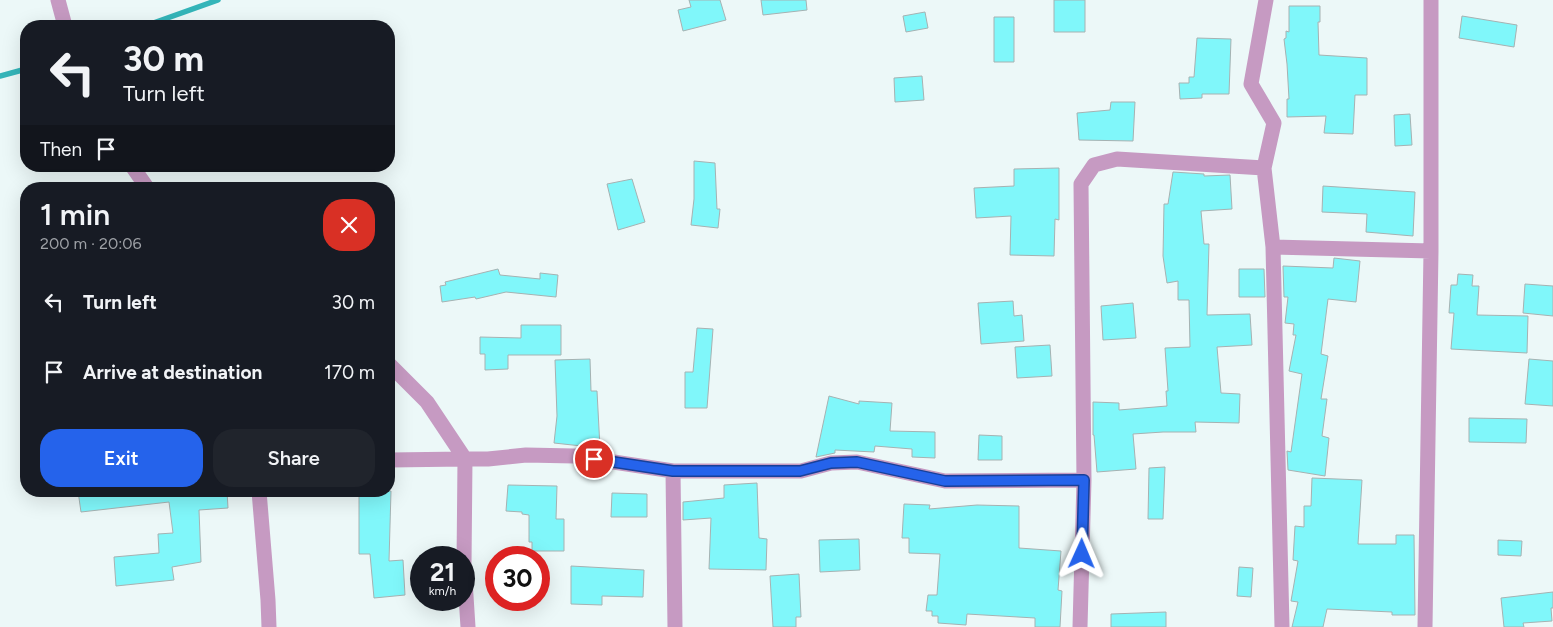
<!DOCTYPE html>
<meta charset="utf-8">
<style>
body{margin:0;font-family:Figtree,sans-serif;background:#20242c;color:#f1f3f6;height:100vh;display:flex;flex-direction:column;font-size:19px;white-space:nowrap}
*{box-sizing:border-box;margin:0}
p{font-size:16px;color:#9ea1a6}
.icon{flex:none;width:28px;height:28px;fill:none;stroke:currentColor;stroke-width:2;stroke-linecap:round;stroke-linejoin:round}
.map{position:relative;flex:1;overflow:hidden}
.drawer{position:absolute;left:20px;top:182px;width:375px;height:315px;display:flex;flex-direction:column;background:#171b24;border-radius:20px;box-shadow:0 5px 20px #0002}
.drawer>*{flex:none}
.guide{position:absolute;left:20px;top:20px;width:375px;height:152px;border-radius:20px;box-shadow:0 5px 20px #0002;background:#171b24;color:#f1f3f6;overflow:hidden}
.speed{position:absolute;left:410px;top:546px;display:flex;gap:10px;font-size:25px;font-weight:700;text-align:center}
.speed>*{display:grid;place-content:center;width:65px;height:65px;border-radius:50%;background:#171b24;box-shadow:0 5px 20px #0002;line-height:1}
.speed small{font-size:12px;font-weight:400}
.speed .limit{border:8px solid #d22;background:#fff;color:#111}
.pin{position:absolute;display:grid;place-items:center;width:42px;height:42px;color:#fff;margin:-21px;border:2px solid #fff;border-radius:50%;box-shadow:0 1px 5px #0007}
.me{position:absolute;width:55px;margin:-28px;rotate:1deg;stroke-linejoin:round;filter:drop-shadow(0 0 4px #0008)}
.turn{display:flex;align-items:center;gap:18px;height:105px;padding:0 20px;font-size:22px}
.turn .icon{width:65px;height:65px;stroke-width:2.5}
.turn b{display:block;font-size:35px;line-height:42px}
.then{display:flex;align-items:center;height:48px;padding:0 20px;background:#0003;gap:10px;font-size:19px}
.round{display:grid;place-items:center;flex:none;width:52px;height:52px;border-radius:20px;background:#20242c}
.summary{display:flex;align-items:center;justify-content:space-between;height:85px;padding:0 20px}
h1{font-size:30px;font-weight:600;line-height:38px}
.action{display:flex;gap:10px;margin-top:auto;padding:10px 20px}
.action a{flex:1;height:58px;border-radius:20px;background:#2563eb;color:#fff;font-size:20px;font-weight:600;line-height:58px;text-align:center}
.action a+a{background:#20242c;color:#f1f3f6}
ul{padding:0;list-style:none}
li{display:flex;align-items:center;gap:15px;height:70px;padding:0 20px}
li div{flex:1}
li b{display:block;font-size:19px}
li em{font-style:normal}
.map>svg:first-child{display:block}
</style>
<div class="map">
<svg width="1553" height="627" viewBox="0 0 1553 627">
<rect width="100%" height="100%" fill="#ecf8f8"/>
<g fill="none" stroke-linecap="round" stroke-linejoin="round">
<!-- stream -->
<path stroke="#34b5b9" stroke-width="5.5" d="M 145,26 L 218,0
M 0,76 L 26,69"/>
</g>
<!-- building -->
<path fill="#80f7fa" stroke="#a6b2b2" d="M 689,0 L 720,0 L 726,20 L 683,31 L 678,10 L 691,7 Z
M 761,0 L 806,0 L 807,10 L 763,15 Z
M 1054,0 L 1085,0 L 1085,32 L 1054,32 Z
M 1289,6 L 1320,6 L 1320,22 L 1318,22 L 1319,55 L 1367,58 L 1367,95 L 1355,95 L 1353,134 L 1324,133 L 1326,116 L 1287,117 L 1287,99 L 1289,99 L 1287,64 L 1284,39 L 1286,38 L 1286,31 L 1289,32 Z
M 925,12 L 928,28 L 906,32 L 903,16 Z
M 1462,16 L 1517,25 L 1514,47 L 1459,38 Z
M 994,17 L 1014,17 L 1014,62 L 994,62 Z
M 1197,38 L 1231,39 L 1229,94 L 1202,94 L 1202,98 L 1180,99 L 1179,83 L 1189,83 L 1189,77 L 1194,77 Z
M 922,76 L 924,100 L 895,102 L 894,78 Z
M 1111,102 L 1135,102 L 1133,141 L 1079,140 L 1077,113 L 1110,110 Z
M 1410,114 L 1412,145 L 1395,146 L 1394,115 Z
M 694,161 L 715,163 L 717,209 L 720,209 L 718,228 L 691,225 L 694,199 Z
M 1059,168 L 1059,220 L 1055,219 L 1054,256 L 1010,255 L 1011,216 L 976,218 L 974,188 L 1014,186 L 1014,169 Z
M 1173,172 L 1204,174 L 1204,176 L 1230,175 L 1232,209 L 1201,211 L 1204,244 L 1209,244 L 1207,315 L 1250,314 L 1252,345 L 1217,347 L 1221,393 L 1240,394 L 1239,423 L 1195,422 L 1196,432 L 1163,432 L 1133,434 L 1136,469 L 1097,472 L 1094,435 L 1093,435 L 1093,402 L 1119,403 L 1119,410 L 1167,406 L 1166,391 L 1168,391 L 1165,348 L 1190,347 L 1189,300 L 1178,300 L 1178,281 L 1167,283 L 1163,256 L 1164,204 L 1168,204 Z
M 632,179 L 645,222 L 618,230 L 607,184 Z
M 1323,186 L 1415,192 L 1413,236 L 1366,232 L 1367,214 L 1322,212 Z
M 1334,258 L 1360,261 L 1356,302 L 1328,299 L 1321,354 L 1328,356 L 1321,399 L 1327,399 L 1322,436 L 1329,438 L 1325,476 L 1288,470 L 1287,451 L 1291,452 L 1302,374 L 1289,371 L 1296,335 L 1293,335 L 1294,324 L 1285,323 L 1288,297 L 1284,297 L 1283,266 L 1333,268 Z
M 498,269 L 500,275 L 540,279 L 540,273 L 558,275 L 556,297 L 506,292 L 476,299 L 475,297 L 442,302 L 440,286 L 446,285 L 445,282 Z
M 1239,269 L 1264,269 L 1265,297 L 1239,297 Z
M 1458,274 L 1473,275 L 1472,286 L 1479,286 L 1477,315 L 1528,316 L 1527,353 L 1451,349 L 1454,313 L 1449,313 L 1451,285 L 1457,285 Z
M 1525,284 L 1553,286 L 1553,316 L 1523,313 Z
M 1013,301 L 1014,316 L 1022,315 L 1024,341 L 981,344 L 978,303 Z
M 1133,303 L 1136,338 L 1103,340 L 1101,306 Z
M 521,325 L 561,325 L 561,355 L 508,355 L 508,369 L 485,370 L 485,354 L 480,354 L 480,337 L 521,338 Z
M 697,328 L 713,329 L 707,408 L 685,408 L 685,372 L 693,372 Z
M 1050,345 L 1052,376 L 1017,378 L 1015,347 Z
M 590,359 L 591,391 L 597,391 L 600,448 L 554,443 L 557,416 L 555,360 Z
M 1529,359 L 1553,361 L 1553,406 L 1525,404 Z
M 829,396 L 859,404 L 859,401 L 892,403 L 890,431 L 935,432 L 935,458 L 912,457 L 912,449 L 875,446 L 874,452 L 835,450 L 835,453 L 816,457 Z
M 1469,418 L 1527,419 L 1526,443 L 1469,442 Z
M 979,435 L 1002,436 L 1002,460 L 978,460 Z
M 1165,467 L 1163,519 L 1148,519 L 1149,468 Z
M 1312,478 L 1362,480 L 1358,544 L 1396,544 L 1396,535 L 1414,535 L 1415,615 L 1392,615 L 1392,612 L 1327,609 L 1323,627 L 1292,627 L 1298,602 L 1291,601 L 1298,561 L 1293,560 L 1295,526 L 1304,527 L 1304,506 L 1311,506 Z
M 757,483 L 759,538 L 767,539 L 766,570 L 709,569 L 711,518 L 683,520 L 683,502 L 724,498 L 724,485 Z
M 508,485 L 557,486 L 556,519 L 564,519 L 564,551 L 532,551 L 532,542 L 529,542 L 529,515 L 522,514 L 522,512 L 506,511 Z
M 78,491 L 227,491 L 228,508 L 199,510 L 201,562 L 172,567 L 174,580 L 116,586 L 114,557 L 159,553 L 158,534 L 173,533 L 169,502 L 81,512 Z
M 359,491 L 391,491 L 389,561 L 403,560 L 405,595 L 374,598 L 370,554 L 359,554 Z
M 612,493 L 647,494 L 647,517 L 611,517 Z
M 904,504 L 930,505 L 929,509 L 977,505 L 1019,506 L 1019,548 L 1061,551 L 1058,590 L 1062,591 L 1060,627 L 1035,627 L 1035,618 L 967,614 L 966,625 L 938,623 L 938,616 L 932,616 L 932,611 L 926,611 L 928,595 L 937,595 L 940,554 L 909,553 L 909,538 L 902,538 Z
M 859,539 L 860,570 L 820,572 L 819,540 Z
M 1498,540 L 1522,541 L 1521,556 L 1498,555 Z
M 571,566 L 644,570 L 643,597 L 602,596 L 602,605 L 571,604 Z
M 1239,567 L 1253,568 L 1251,597 L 1237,596 Z
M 799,574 L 801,617 L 796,617 L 796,627 L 773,627 L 770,576 Z
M 1553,592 L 1553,608 L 1551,608 L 1552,621 L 1523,623 L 1524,627 L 1504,627 L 1501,598 Z
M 1166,612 L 1166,627 L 1111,627 L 1111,614 Z"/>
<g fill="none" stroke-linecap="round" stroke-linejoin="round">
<!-- minor -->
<path stroke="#c69ac2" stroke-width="15" d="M 58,0 L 65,26
M 1266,0 L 1251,84 L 1274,123 L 1264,168 L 1273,247 L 1282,627
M 132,166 L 148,189
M 1273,247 L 1431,251
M 389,364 L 427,402 L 465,459 L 488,459 L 526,455 L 574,456 L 673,471 L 801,471 L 831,463 L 857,462 L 945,481 L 1084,480
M 389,460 L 465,459 L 464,565 L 468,627
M 673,471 L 675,627
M 259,491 L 268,600 L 269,627
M 1080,627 L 1084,480 L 1081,184 L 1094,165 L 1117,159 L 1264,168
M 1425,627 L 1431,251 L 1431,0"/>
</g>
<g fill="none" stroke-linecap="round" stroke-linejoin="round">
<!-- route casing -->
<g stroke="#184099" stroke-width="12">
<path id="route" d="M 594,459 L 673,471 L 800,471 L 831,463 L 857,462 L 945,481 L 1084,480 L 1082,554"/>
</g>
<!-- route -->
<use href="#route" stroke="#2563eb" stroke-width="9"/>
</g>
</svg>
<div class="speed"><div>21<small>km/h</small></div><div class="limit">30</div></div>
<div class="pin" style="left:594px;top:459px;background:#d93025"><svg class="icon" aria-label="arrive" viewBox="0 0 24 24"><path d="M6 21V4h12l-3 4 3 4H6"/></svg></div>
<svg class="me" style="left:1082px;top:554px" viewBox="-20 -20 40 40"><path d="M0-17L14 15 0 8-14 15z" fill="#2563eb" stroke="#fff" stroke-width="4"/></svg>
<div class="guide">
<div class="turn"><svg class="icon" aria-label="left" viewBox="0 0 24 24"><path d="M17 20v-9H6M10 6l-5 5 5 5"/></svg><div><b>30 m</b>Turn left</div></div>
<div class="then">Then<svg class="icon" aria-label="arrive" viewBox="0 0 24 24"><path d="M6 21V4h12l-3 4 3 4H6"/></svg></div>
</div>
<section class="drawer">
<div class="summary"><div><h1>1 min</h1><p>200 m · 20:06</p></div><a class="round" style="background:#d93025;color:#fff"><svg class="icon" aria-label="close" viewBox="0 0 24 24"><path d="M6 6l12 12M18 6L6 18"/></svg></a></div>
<ul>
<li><svg class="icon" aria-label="left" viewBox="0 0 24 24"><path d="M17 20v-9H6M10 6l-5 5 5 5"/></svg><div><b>Turn left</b></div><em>30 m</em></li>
<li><svg class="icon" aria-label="arrive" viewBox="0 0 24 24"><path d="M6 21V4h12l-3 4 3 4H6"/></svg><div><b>Arrive at destination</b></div><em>170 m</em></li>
</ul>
<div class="action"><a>Exit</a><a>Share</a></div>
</section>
</div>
